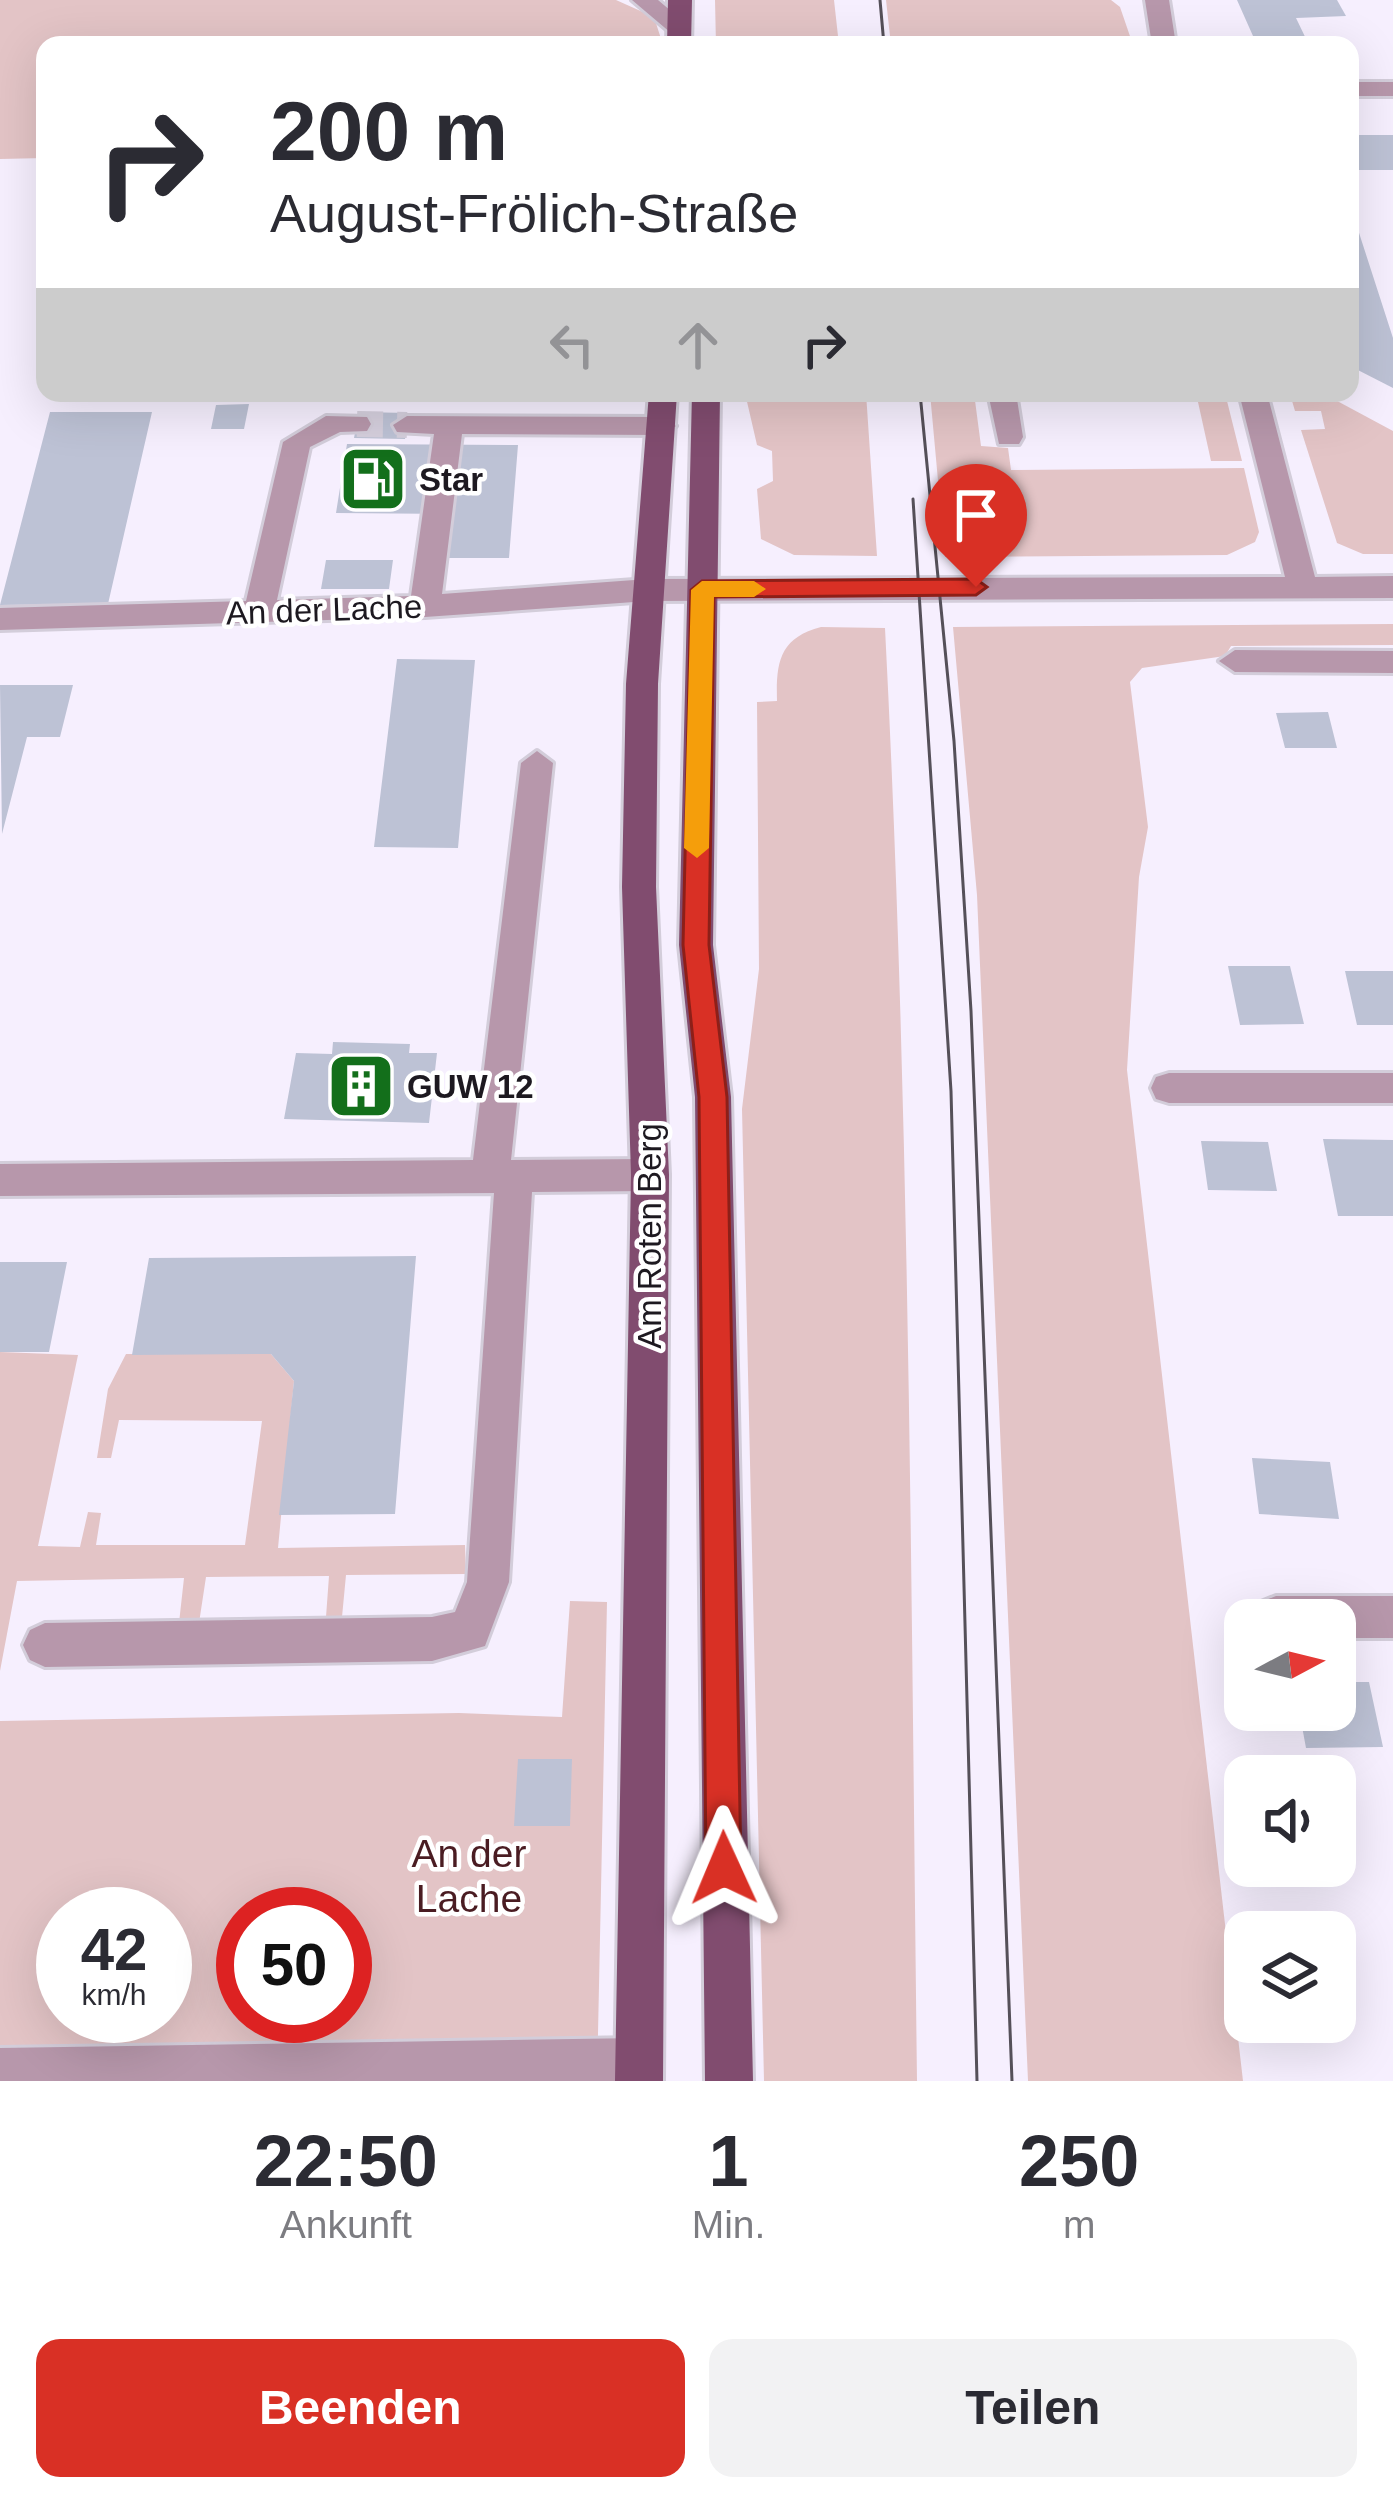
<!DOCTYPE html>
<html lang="de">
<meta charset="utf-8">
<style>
body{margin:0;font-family:Arial,sans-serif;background:#f2f2f3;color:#2b2b33;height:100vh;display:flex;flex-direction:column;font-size:45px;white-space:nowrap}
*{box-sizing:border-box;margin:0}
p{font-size:39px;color:#7c7c81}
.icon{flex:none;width:66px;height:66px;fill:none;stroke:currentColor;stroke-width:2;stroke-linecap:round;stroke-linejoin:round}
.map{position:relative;height:2081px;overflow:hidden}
.details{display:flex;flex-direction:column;background:#fff;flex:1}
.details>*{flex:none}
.hud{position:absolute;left:36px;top:36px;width:1323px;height:366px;border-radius:24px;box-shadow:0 12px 48px #0002;background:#fff;color:#2b2b33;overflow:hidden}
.needle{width:78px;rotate:83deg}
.tools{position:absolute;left:1224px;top:1599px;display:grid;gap:24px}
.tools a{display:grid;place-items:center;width:132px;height:132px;border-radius:24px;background:#fff;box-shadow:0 12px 48px #0002;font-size:60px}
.speed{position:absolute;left:36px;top:1887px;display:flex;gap:24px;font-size:60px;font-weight:700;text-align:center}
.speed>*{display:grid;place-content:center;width:156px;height:156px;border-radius:50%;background:#fff;box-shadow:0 12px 48px #0002;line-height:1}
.speed small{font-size:30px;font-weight:400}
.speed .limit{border:18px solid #d22;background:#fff;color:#111}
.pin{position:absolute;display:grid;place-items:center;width:102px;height:102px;color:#fff;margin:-123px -51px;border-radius:50% 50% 50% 0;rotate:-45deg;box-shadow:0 0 12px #0007}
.pin .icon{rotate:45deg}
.me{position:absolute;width:132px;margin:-66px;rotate:359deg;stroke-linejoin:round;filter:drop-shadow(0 0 9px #0008)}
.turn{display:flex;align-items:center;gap:42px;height:252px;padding:0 36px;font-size:54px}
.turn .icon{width:156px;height:156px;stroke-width:2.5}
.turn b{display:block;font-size:84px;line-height:102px}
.lanes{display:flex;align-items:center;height:114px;padding:0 36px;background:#0003;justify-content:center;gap:60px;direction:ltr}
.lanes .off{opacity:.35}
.eta{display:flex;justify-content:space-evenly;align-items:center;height:204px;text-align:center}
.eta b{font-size:72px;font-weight:600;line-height:84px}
.action{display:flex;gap:24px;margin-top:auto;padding:24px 36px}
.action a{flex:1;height:138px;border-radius:24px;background:#d93025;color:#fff;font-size:48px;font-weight:600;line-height:138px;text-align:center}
.action a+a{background:#f2f2f3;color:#2b2b33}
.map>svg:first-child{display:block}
</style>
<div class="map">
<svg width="1393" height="2081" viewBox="0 0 1393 2081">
<rect width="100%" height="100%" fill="#f6effe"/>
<!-- green -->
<path fill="#e3c4c6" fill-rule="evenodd" d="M 0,0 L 616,0 L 654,17 L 663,45 L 45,45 L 45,158 L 0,159 Z
M 715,0 L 834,0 L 839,45 L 716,45 Z
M 886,0 L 1111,0 L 1120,7 L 1133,45 L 891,45 Z
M 745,393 L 866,393 L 877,556 L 794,555 L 761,539 L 757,489 L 773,481 L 772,451 L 757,445 Z
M 930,393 L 974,393 L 981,446 L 1008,448 L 1011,470 L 1244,468 L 1259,532 L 1255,542 L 1227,555 L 945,557 Z
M 1196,393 L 1225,393 L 1242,461 L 1211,461 Z
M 1290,394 L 1326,395 L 1393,431 L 1393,554 L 1363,554 L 1337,543 L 1301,430 L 1325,429 L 1321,411 L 1295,411 Z
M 1393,624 L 1393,645 L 1231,646 L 1225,656 L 1142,668 L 1130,682 L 1148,827 L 1139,877 L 1127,1070 L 1243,2081 L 1028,2081 L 977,895 L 953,627 Z
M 821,627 L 885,628 C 910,1112 911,1596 917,2081 L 764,2081 L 742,1109 L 759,969 L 757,702 L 777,701 C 776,663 779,638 821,627 Z
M 0,1352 L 78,1355 L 38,1546 L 80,1547 L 88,1512 L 101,1513 L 96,1545 L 245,1545 L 262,1421 L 119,1420 L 111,1458 L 97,1458 L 108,1389 L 126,1354 L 271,1354 L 294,1381 L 278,1548 L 465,1545 L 466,1574 L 346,1575 L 342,1617 L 326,1617 L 329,1576 L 206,1577 L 199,1623 L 179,1623 L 184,1578 L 17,1581 L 0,1671 Z
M 570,1601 L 607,1602 L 597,2081 L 0,2081 L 0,1721 L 459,1713 L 562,1717 ZM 63,1914 L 165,1914 L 165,2016 L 63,2016 ZM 243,1914 L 345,1914 L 345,2016 L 243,2016 Z"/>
<!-- building -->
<path fill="#bdc2d5" d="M 1237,0 L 1337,0 L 1346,16 L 1296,18 L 1309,45 L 1257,45 Z
M 1350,135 L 1393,135 L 1393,170 L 1350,170 Z
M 1351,208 L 1393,338 L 1393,388 L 1350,366 Z
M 249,404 L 244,429 L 211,429 L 216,405 Z
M 50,412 L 152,412 L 108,604 L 0,605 Z
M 359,412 L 409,413 L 405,439 L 354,438 Z
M 347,444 L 518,445 L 509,558 L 449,558 L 453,514 L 336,513 Z
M 326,560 L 393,560 L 389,589 L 321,589 Z
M 397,659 L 475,660 L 458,848 L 374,847 Z
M 0,685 L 73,685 L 60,737 L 27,737 L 2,834 Z
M 1328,712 L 1337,748 L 1285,748 L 1276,713 Z
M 1228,966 L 1290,966 L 1304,1024 L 1240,1025 Z
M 1345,971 L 1393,971 L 1393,1025 L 1357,1025 Z
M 333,1042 L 410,1044 L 409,1053 L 437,1053 L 429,1123 L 284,1119 L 296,1053 L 332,1054 Z
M 1323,1139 L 1393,1140 L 1393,1216 L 1338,1216 Z
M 1201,1141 L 1268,1142 L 1277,1191 L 1208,1190 Z
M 416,1256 L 395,1514 L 279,1515 L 294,1381 L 271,1354 L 132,1355 L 149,1258 Z
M 0,1262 L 67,1262 L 49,1352 L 0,1352 Z
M 1252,1458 L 1330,1462 L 1339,1519 L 1259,1514 Z
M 1335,1682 L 1369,1682 L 1383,1747 L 1306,1748 L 1299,1710 L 1335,1710 Z
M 518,1759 L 572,1759 L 570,1826 L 514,1826 Z"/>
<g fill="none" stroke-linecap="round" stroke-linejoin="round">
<!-- minor-tunnel -->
<path stroke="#d5cfdd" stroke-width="26" stroke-dasharray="26 14" stroke-linecap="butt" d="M 357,424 L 407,425"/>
<!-- minor casing -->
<g stroke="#d3cdda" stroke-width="6">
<path id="minor" d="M 632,0 L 658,0 L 691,28 L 671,33 Z
M 1145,0 L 1169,0 L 1176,45 L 1152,45 Z
M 1350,82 L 1393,82 L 1393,96 L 1350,96 Z
M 988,393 L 1016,393 L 1023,437 L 1019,444 L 999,444 Z
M 1239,393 L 1267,393 L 1315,577 L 1393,576 L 1393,598 L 648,601 L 425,617 L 0,630 L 0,608 L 246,601 L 283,442 L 326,416 L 367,417 L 371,424 L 367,431 L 340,432 L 310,447 L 277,600 L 411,596 L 434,434 L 397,432 L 393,425 L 407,416 L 662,417 L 676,426 L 662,435 L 462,434 L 442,594 L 648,579 L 1285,577 Z
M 1235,650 L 1393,651 L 1393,673 L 1235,672 L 1219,661 Z
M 537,751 L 553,763 L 511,1160 L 650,1159 L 663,1163 L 669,1175 L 663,1187 L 650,1191 L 532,1192 L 509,1582 L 485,1646 L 432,1661 L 45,1667 L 30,1660 L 23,1645 L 30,1630 L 45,1623 L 432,1617 L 455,1612 L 467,1582 L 494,1193 L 0,1196 L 0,1164 L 473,1160 L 521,763 Z
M 1169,1073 L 1393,1073 L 1393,1103 L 1169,1103 L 1156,1099 L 1151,1088 L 1156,1077 Z
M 1276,1596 L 1393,1596 L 1393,1638 L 1335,1638 L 1335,1620 L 1256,1620 L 1261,1602 Z
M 639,2038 L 656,2045 L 663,2062 L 652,2081 L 0,2081 L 0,2048 Z"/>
</g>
<!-- major casing -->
<g stroke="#d3cdda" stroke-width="6">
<path id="major" d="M 668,0 L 692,0 L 691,45 L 667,45 Z
M 649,393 L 677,393 L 658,684 L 656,887 L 669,1175 L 663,2081 L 615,2081 L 631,1175 L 622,887 L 626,684 Z
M 692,393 L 720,393 L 713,945 L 731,1097 L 753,2081 L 705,2081 L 695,1097 L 679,945 Z"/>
</g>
<!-- minor -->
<use href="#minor" fill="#b797ab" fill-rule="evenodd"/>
<!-- major -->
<use href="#major" fill="#814c6f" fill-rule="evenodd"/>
<!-- tram -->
<path stroke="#555059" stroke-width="3" d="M 880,0 L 884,45
M 920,393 L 954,741 L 971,1011 L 1012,2081
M 913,499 L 951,1091 L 977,2081"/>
</g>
<!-- route -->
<path fill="#d93025" stroke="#8d1f18" stroke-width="3" d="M 976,579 L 987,587 L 976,595 L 714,597 L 709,945 L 727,1097 L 741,1868 L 736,1881 L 724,1886 L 711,1881 L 706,1868 L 699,1097 L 683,945 L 691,590 L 702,581 Z"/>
<!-- slow -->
<path fill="#f59e0b" d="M 702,581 L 754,581 L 766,589 L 754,597 L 714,597 L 709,848 L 697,858 L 684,848 L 691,590 Z"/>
<!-- icons -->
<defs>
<g id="fuel-square" transform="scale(3.45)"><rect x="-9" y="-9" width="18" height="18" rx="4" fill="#136f1b" stroke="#fff"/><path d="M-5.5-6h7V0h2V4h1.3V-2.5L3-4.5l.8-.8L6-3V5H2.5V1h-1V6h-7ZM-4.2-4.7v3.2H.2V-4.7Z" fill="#fff"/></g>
<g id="building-square" transform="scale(3.45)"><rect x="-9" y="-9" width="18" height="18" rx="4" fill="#136f1b" stroke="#fff"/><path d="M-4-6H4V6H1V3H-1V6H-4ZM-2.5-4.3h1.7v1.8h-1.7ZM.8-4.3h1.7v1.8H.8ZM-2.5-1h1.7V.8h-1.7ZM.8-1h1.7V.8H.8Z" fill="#fff"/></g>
</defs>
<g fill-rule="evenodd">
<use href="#fuel-square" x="373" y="479"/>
<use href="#building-square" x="361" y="1086"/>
</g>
<g text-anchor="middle" stroke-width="9" stroke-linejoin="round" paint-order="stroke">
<!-- poi labels -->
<g font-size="33" font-weight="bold" fill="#1d1920" stroke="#fff" text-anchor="start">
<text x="419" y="491">Star</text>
<text x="407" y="1098">GUW 12</text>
</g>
<!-- street labels -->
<g font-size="33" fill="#1d1920" stroke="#fff">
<text transform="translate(324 609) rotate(-2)" y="12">An der Lache</text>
<text transform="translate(649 1236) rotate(-90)" y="12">Am Roten Berg</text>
</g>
<!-- near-park labels -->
<g font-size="39" fill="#4a1c22" stroke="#fff">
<text x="469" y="1867">An der<tspan x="469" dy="45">Lache</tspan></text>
</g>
</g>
</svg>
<div class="tools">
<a><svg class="needle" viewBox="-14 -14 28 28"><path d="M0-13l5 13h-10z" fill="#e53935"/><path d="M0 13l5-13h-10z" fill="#7c7c81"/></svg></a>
<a><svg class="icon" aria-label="sound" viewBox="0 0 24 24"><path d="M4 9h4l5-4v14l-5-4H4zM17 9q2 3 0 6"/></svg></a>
<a><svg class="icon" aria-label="layers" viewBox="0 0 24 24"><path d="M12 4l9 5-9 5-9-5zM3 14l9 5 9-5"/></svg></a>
</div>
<div class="speed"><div>42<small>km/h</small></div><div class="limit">50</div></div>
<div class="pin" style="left:976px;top:587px;background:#d93025"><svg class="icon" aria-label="arrive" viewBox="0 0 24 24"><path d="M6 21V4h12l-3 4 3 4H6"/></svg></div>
<svg class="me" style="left:724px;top:1868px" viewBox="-20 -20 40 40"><path d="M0-17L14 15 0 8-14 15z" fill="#d93025" stroke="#fff" stroke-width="4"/></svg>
<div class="hud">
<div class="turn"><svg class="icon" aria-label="right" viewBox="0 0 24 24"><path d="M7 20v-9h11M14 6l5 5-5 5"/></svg><div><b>200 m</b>August-Frölich-Straße</div></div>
<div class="lanes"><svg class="icon off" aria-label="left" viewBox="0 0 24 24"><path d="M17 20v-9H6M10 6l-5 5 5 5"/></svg><svg class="icon off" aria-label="ahead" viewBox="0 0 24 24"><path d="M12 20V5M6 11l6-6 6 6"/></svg><svg class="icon" aria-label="right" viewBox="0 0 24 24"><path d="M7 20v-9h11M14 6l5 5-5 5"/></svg></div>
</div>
</div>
<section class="details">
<div class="eta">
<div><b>22:50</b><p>Ankunft</p></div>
<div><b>1</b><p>Min.</p></div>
<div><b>250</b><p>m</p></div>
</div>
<div class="action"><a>Beenden</a><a>Teilen</a></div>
</section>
